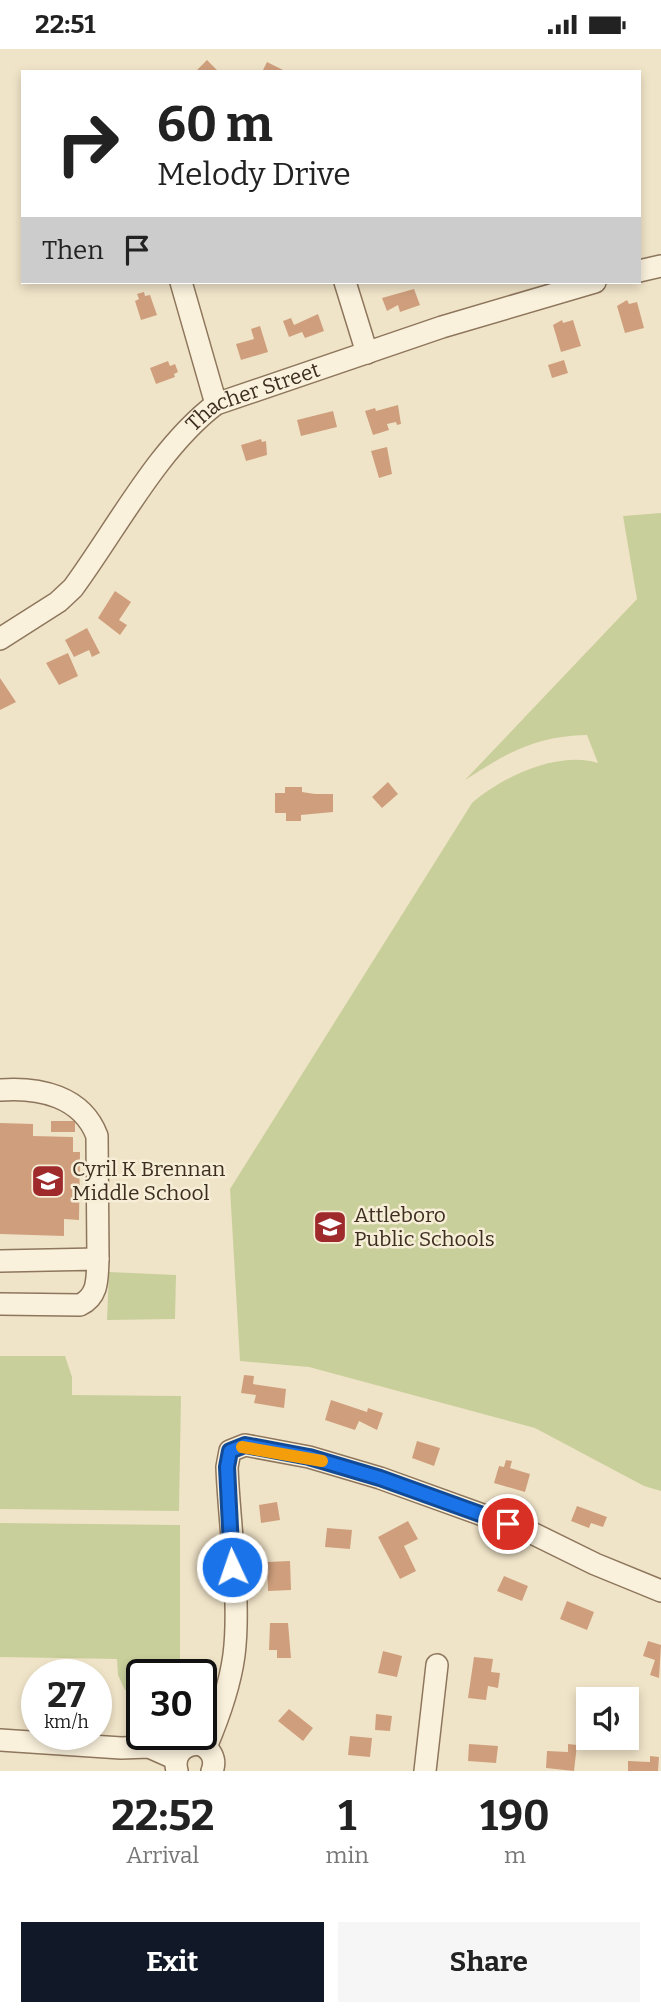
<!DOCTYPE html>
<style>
body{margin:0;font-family:Bitter,serif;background:#f6f6f6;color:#222;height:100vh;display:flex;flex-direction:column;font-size:26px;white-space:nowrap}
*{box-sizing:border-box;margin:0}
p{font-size:23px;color:#767676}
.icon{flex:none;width:38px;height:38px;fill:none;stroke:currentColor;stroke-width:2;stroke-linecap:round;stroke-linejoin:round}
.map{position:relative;height:1722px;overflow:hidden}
.drawer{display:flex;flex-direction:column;background:#fff;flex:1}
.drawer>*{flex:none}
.guide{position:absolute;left:21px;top:21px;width:620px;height:214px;border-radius:0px;box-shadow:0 4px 10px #0003;background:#fff;color:#222;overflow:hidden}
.fabs{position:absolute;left:576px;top:1638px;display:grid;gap:14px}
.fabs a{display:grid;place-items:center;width:63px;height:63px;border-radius:0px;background:#fff;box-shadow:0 4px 10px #0003;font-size:35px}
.speed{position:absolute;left:21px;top:1610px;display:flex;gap:14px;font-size:35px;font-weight:700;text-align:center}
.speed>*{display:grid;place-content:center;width:91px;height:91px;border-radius:50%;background:#fff;box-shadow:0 4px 10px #0003;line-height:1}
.speed small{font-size:18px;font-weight:400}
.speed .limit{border:4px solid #111;border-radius:10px;background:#fff;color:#111}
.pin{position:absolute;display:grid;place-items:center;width:60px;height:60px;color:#fff;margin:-30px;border:4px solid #fff;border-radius:50%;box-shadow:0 2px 7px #0007}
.me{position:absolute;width:77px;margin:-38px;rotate:357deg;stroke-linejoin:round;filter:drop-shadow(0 0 5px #0008)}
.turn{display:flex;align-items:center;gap:24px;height:147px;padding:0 21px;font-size:32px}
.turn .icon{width:91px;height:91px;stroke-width:2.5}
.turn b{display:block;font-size:49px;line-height:60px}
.then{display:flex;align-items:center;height:66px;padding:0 21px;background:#0003;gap:14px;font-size:26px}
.eta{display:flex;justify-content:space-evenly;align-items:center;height:119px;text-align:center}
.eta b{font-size:42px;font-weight:700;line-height:49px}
.primary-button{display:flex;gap:14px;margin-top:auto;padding:14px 21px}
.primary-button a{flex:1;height:80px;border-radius:0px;background:#111827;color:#fff;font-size:28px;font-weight:700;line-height:80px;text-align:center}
.primary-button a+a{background:#f6f6f6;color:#222}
.status{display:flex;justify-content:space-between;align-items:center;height:49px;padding:0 35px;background:#fff;direction:ltr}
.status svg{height:19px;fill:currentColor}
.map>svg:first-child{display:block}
</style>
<div class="status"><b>22:51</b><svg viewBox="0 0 49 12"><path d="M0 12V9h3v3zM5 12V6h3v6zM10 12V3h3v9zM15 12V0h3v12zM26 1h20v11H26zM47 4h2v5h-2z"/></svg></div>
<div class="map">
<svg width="661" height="1722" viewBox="0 0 661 1722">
<rect width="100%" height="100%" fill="#f0e4c8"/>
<!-- green -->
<path fill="#c9cf9b" d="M 661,464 L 661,1442 L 644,1437 L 535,1379 L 309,1318 L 240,1312 L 230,1140 L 472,754 C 502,728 559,701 598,714 L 587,686 C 535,687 507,704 465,731 L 637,550 L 623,467 Z
M 109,1223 L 176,1226 L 175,1270 L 107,1271 Z
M 0,1307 L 65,1307 L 72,1328 L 72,1346 L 181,1347 L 179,1462 L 0,1460 Z
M 0,1474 L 180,1476 L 180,1626 L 142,1626 L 142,1641 L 125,1641 L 118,1626 L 117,1610 L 0,1608 Z"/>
<!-- building -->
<path fill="#cf9f7d" d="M 207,11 L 219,23 L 195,23 Z
M 267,13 L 287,23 L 262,23 Z
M 414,240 L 420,256 L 400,263 L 398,256 L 387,262 L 382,249 Z
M 144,243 L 145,247 L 150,246 L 157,266 L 141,271 L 135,252 L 139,250 L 137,245 Z
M 627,251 L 629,255 L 637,253 L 644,279 L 625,284 L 617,257 Z
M 318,265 L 324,282 L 305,289 L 302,283 L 289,288 L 283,272 L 291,269 L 294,276 Z
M 562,271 L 563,274 L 573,271 L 581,297 L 561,303 L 553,276 Z
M 260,277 L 268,303 L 241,311 L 236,295 L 254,290 L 251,280 Z
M 564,311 L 568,324 L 552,329 L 548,316 Z
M 168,312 L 170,317 L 175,315 L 178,323 L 174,325 L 175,328 L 156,335 L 150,319 Z
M 398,356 L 401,375 L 397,376 L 396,373 L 387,375 L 389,381 L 373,386 L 365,362 L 375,359 L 376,362 Z
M 333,362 L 337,378 L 301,387 L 297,371 Z
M 261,390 L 262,393 L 266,392 L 267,406 L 246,412 L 241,396 Z
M 387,398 L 392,425 L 379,429 L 371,402 Z
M 115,542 L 131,553 L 119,571 L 127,576 L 120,586 L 98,569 Z
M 87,579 L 100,604 L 92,608 L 89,601 L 74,608 L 65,591 Z
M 68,604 L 78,627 L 59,636 L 46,614 Z
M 0,629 L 16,653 L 0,661 Z
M 388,733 L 398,745 L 382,759 L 372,748 Z
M 285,738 L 302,738 L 302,743 L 315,745 L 333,745 L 333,763 L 301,766 L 301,772 L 286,772 L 286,764 L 275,764 L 275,744 L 285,744 Z
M 51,1072 L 75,1072 L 75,1083 L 51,1083 Z
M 0,1074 L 33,1075 L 33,1087 L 73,1088 L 73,1103 L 80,1103 L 79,1171 L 64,1170 L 64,1187 L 0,1185 Z
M 244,1326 L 254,1327 L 253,1335 L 286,1340 L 284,1359 L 254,1354 L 256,1346 L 241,1344 Z
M 331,1351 L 367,1363 L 368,1359 L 383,1364 L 377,1381 L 359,1372 L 355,1381 L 325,1371 Z
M 417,1392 L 440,1399 L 434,1417 L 412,1409 Z
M 506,1411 L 512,1412 L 510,1419 L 530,1425 L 525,1443 L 494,1434 L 499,1417 L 504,1418 Z
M 277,1453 L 280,1471 L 261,1474 L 259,1456 Z
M 577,1457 L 607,1468 L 603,1478 L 591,1474 L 589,1479 L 571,1472 Z
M 408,1472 L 418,1490 L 404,1497 L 416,1522 L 400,1530 L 378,1488 Z
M 327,1479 L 352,1481 L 350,1500 L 325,1498 Z
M 290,1512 L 291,1541 L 268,1542 L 267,1513 Z
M 504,1527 L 528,1537 L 522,1552 L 497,1542 Z
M 567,1552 L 594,1563 L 587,1581 L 560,1570 Z
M 270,1574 L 288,1574 L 291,1609 L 277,1609 L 277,1601 L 269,1601 Z
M 648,1592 L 661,1596 L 659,1629 L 650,1626 L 655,1611 L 643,1607 Z
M 383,1602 L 402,1607 L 397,1628 L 378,1624 Z
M 474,1608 L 493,1610 L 491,1623 L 500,1624 L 498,1639 L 488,1637 L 486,1651 L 468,1649 Z
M 289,1660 L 313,1679 L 303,1692 L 278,1672 Z
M 376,1665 L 392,1667 L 390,1682 L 375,1681 Z
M 350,1687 L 372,1689 L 370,1708 L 348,1706 Z
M 469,1695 L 498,1697 L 496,1714 L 468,1712 Z
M 568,1695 L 577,1696 L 574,1722 L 546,1719 L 547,1702 L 568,1703 Z
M 650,1707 L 659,1708 L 658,1722 L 628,1722 L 628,1712 L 650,1713 Z"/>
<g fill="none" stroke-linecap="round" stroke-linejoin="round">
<!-- minor casing -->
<g stroke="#8d765c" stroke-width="24">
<g id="minor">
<path d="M 639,222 L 661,217"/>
<path d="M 181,233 L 216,355"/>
<path d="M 345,233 L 367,304"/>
<path id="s1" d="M 0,590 L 58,553 L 73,539 C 117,479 158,399 216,355 L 442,278 L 595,233"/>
<path d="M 0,1041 C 39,1038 82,1047 97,1087 L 98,1210"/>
<path d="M 0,1212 L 98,1210 C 97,1229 99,1247 80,1256 L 0,1255"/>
<path d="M 0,1691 L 121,1699 L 149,1698 L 176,1710"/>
<path d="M 206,1698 C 218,1670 230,1636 234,1606 C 241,1550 229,1475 227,1418 L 230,1402 L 245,1396 L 309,1408 L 380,1429 L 530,1483 L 595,1515 L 661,1542"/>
<path d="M 177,1722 C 173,1707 182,1696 198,1695 C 210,1698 217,1710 212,1722"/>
<path d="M 425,1722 L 437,1616"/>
</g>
</g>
<!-- minor -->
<use href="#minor" stroke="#faf1dc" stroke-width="21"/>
</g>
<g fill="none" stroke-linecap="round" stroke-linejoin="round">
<!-- route casing -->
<g stroke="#114b97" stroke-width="18">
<path id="route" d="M 232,1518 L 227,1418 L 230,1402 L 245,1396 L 309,1408 L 380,1429 L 508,1475"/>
</g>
<!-- route -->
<use href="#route" stroke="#1a73e8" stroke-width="12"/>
<!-- slow -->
<path stroke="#f59e0b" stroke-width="12" d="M 242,1398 L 322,1412"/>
</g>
<!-- icons -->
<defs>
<g id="school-square" transform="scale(1.75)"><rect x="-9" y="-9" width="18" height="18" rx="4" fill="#9e2a2b" stroke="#f7eed8"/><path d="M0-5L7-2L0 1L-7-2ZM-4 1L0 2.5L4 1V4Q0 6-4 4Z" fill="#fff"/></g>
</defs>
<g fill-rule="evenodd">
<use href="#school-square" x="48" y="1132"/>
<use href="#school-square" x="330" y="1178"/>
</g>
<g text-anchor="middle" stroke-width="5" stroke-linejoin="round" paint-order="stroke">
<!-- street labels -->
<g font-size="21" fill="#3d2e20" stroke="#f7eed8">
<text dy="7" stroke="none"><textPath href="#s1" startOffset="360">Thacher Street</textPath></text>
</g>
<!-- poi labels -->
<g font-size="21" fill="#3d2e20" stroke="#f7eed8" text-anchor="start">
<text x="72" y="1127">Cyril K Brennan<tspan x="72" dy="24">Middle School</tspan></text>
<text x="354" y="1173">Attleboro<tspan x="354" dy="24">Public Schools</tspan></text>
</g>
</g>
</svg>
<div class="fabs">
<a><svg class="icon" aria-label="sound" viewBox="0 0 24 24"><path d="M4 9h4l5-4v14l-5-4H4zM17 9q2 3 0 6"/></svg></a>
</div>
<div class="speed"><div>27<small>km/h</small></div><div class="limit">30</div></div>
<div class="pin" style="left:508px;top:1475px;background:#d93025"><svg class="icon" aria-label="arrive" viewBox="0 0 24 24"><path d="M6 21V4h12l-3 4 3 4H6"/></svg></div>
<svg class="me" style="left:232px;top:1518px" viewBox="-20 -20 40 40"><circle r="17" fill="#1a73e8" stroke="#fff" stroke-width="3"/><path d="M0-11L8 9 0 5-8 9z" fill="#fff"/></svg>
<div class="guide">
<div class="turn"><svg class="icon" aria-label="right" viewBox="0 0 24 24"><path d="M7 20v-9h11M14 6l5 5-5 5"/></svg><div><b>60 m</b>Melody Drive</div></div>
<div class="then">Then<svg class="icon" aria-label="arrive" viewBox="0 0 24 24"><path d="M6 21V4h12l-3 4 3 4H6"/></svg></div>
</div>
</div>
<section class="drawer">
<div class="eta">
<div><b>22:52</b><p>Arrival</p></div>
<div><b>1</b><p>min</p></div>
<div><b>190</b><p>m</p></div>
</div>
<div class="primary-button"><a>Exit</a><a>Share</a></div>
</section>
